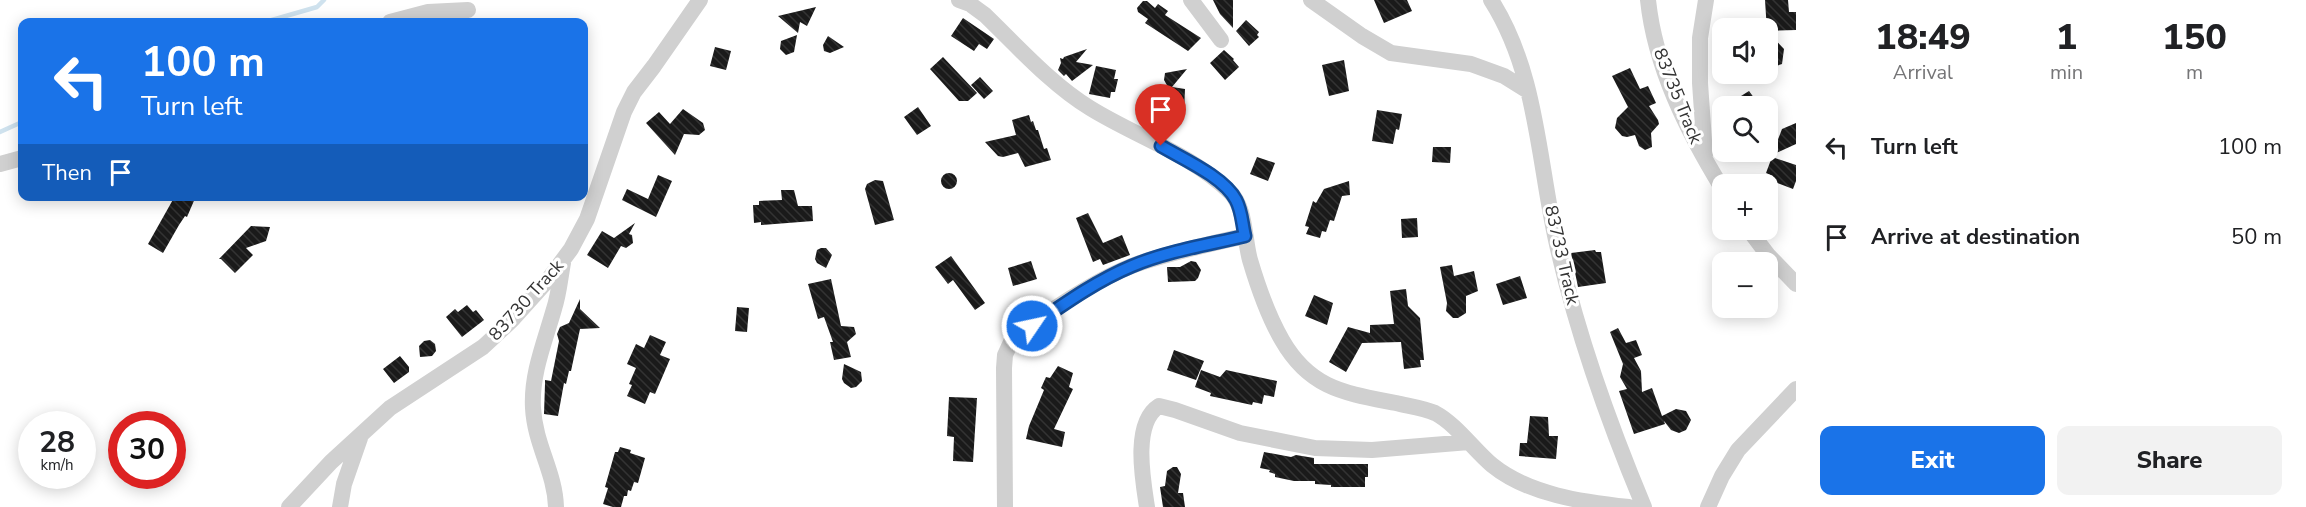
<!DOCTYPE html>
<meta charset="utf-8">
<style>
body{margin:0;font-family:"Nunito Sans",sans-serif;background:#f2f2f2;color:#202124;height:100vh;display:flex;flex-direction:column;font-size:22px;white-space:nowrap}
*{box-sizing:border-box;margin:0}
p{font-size:20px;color:#757577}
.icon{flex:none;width:33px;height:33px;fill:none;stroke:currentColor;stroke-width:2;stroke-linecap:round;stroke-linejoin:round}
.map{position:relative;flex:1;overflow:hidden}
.drawer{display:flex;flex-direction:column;background:#fff;width:510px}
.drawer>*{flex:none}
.hud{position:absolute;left:18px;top:18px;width:570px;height:183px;border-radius:12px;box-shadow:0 3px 15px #0003;background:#1a73e8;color:#fff;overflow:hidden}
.buttons{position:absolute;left:1712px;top:18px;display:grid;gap:12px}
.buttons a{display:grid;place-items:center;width:66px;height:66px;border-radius:12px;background:#fff;box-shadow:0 3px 15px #0003;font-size:30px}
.speed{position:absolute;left:18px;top:411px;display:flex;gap:12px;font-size:30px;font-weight:700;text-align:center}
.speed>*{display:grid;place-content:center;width:78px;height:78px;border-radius:50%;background:#fff;box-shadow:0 3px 15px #0003;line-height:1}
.speed small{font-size:15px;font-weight:400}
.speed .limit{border:9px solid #d22;background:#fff;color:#111}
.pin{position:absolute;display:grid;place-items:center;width:51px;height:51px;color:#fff;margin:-62px -26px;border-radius:50% 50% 50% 0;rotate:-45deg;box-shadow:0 0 6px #0007}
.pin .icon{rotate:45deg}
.me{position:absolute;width:66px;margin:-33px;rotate:56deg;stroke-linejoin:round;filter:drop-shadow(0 0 4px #0008)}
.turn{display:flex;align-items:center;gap:21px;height:126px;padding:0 24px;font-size:27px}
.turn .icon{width:78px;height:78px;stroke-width:2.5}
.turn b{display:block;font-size:42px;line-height:51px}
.then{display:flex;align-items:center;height:57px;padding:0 24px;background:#0003;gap:12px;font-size:22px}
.eta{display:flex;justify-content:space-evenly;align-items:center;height:102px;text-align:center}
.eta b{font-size:36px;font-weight:800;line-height:42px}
.button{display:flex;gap:12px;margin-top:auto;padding:12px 24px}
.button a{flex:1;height:69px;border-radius:12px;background:#1a73e8;color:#fff;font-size:24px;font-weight:800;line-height:69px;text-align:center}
.button a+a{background:#f2f2f2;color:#202124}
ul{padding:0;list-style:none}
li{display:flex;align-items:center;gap:18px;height:90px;padding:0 24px}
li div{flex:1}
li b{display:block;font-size:22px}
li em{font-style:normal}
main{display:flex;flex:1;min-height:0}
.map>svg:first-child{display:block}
</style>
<main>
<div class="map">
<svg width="1796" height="507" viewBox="0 0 1796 507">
<defs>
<pattern id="building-back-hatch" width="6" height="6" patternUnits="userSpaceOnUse" patternTransform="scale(1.5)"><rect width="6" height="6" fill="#1a1a1a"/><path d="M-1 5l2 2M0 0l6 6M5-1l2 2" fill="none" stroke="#333"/></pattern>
</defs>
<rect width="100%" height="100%" fill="#fff"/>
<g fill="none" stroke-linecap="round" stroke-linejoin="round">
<!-- stream -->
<path stroke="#cfe2ee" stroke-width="4.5" d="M 265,22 L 317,7 L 324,0
M 0,132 L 22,122"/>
</g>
<!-- building -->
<path fill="url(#building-back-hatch)" d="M 1213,0 L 1233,0 L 1233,28 L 1220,14 Z
M 1374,0 L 1407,0 L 1412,11 L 1384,23 Z
M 1765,0 L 1788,0 L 1789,12 L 1796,12 L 1796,30 L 1767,31 Z
M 1143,1 L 1147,1 L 1155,8 L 1158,4 L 1168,11 L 1165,15 L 1201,38 L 1188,51 L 1145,23 L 1148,19 L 1138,12 L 1137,8 Z
M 816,7 L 807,26 L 800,22 L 798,33 L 778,16 Z
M 963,18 L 994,39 L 987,49 L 979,44 L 974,51 L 951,36 Z
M 1246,20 L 1259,32 L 1257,35 L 1259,37 L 1249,46 L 1236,31 Z
M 1767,31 L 1784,49 L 1782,64 L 1767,69 Z
M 797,35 L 794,52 L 786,55 L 780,49 L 781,41 Z
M 828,36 L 844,47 L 830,53 L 824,51 L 823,45 Z
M 715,47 L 731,51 L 726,70 L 710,66 Z
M 1087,49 L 1076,62 L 1093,65 L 1072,81 L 1066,74 L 1064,76 L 1058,70 L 1061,63 L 1060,58 L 1063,59 L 1064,57 Z
M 1224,50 L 1234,59 L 1233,60 L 1239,67 L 1225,80 L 1210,63 Z
M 943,57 L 977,93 L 968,101 L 959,101 L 930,69 Z
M 1344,60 L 1349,91 L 1329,96 L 1322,65 Z
M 1096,66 L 1116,70 L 1114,79 L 1118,79 L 1115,92 L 1111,92 L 1110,98 L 1089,94 Z
M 1630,68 L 1640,89 L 1648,86 L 1656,103 L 1649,106 L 1658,120 L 1659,124 L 1651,133 L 1652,147 L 1645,150 L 1639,146 L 1635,135 L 1627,137 L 1622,136 L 1615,128 L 1617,118 L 1628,107 L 1612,76 Z
M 1187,69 L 1172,87 L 1185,89 L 1184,112 L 1165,109 L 1168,87 L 1164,80 L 1165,73 Z
M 980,77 L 993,91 L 984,99 L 971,85 Z
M 1749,91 L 1760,106 L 1725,106 Z
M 918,107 L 931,126 L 917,135 L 904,117 Z
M 683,109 L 703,123 L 705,130 L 699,135 L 684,134 L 675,155 L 646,123 L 659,112 L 670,124 Z
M 1377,110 L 1402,114 L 1399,130 L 1396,129 L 1393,144 L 1372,141 Z
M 1029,115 L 1031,122 L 1033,121 L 1036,130 L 1038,130 L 1044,149 L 1047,148 L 1051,160 L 1025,167 L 1018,153 L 1003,157 L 998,156 L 985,142 L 1016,135 L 1012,120 Z
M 1796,123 L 1796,144 L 1772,155 L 1782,129 Z
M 1433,147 L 1451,147 L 1450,163 L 1432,162 Z
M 1257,157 L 1275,163 L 1268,181 L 1250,174 Z
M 1772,157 L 1796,165 L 1796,181 L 1793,189 L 1772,181 L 1773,176 L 1766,173 Z
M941 181a8 8 0 1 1 16 0a8 8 0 1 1-16 0Z
M 658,175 L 672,181 L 656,217 L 622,200 L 627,189 L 648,199 Z
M 875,180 L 883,181 L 894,220 L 875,225 L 865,189 L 867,184 Z
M 1349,181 L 1350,195 L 1342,196 L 1334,221 L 1330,220 L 1326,232 L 1322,231 L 1320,238 L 1306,234 L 1309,227 L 1305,226 L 1313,201 L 1316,203 L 1324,189 Z
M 781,190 L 794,190 L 798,206 L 812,206 L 813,221 L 761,225 L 761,222 L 754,223 L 753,205 L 759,205 L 759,201 L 782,200 Z
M 175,196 L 196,196 L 187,217 L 185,216 L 179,225 L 163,253 L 148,244 Z
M 1088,213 L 1103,243 L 1122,235 L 1130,255 L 1103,265 L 1100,259 L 1093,262 L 1076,218 Z
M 1417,218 L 1418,237 L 1402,238 L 1401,219 Z
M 635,223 L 629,234 L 632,235 L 633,243 L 626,248 L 621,246 L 608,268 L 587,255 L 602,231 L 614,238 Z
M 251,226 L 270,227 L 266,241 L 246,248 L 253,255 L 235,273 L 221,259 L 219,259 Z
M 821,248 L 826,248 L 832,255 L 826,268 L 817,263 L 815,259 L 817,250 Z
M 1595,250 L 1596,252 L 1601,252 L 1606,283 L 1578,287 L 1571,253 Z
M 951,256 L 985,303 L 975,310 L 953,280 L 948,284 L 935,267 Z
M 1031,261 L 1037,279 L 1013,286 L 1008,268 Z
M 1191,261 L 1196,262 L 1201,270 L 1198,278 L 1195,281 L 1168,282 L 1167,267 L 1180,267 Z
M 1452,265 L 1454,276 L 1474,271 L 1478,291 L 1466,296 L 1466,313 L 1458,318 L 1453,318 L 1446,311 L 1447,303 L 1440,267 Z
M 1520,276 L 1527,298 L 1503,305 L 1496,284 Z
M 831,279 L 841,326 L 854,327 L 856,334 L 847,342 L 851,357 L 834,360 L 830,342 L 833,342 L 824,317 L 818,319 L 808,284 Z
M 1406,289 L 1408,306 L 1420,318 L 1424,360 L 1420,360 L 1421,367 L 1404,369 L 1401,342 L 1362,343 L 1346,372 L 1329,362 L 1348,327 L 1370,333 L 1370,325 L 1394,324 L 1390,291 Z
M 1314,295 L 1333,303 L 1327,325 L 1305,316 Z
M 580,299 L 580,309 L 600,328 L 580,329 L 571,371 L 569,371 L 566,384 L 564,383 L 558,416 L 544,414 L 545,384 L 545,380 L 551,381 L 559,341 L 557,334 L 560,327 L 569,323 Z
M 467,305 L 473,312 L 476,310 L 484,320 L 462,337 L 446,317 L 455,309 L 458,312 Z
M 737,307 L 749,308 L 747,332 L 735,331 Z
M 1618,328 L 1626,343 L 1636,340 L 1642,355 L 1634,358 L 1641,371 L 1642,392 L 1652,388 L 1662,416 L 1676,409 L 1686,411 L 1691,420 L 1686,430 L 1679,433 L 1671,430 L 1664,421 L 1665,424 L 1634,434 L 1619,391 L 1627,389 L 1620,377 L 1623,364 L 1610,332 Z
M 650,335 L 666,342 L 660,355 L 670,359 L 655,394 L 650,392 L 645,404 L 627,396 L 632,385 L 629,384 L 636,368 L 627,364 L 636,344 L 644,348 Z
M 430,340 L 435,344 L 436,351 L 432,356 L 420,357 L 419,346 L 424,341 Z
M 1174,350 L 1204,361 L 1196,380 L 1167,370 Z
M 400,356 L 409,367 L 409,372 L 394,383 L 383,369 Z
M 844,364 L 861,372 L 862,381 L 856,387 L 851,388 L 844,383 L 842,379 Z
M 1058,366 L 1073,373 L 1069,387 L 1073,389 L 1054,429 L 1065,432 L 1062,447 L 1026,439 L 1029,426 L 1044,390 L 1041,388 L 1046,377 L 1050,378 Z
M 1201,370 L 1220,377 L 1226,370 L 1277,381 L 1274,397 L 1264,395 L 1262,404 L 1253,402 L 1252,405 L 1210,396 L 1211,393 L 1195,387 Z
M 949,397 L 977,398 L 973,462 L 953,461 L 954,437 L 947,436 Z
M 1530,416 L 1548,417 L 1549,436 L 1558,436 L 1556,459 L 1519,456 L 1520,443 L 1527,443 Z
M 620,447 L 631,450 L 630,453 L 645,458 L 638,483 L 634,482 L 631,491 L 628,490 L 627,496 L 624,496 L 621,507 L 613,507 L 603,504 L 608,488 L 605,487 L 615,452 L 618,452 Z
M 1264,452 L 1291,457 L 1296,455 L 1314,458 L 1314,464 L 1368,464 L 1368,477 L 1365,477 L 1365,487 L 1331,487 L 1331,485 L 1315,484 L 1315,481 L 1294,481 L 1275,477 L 1275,474 L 1269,472 L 1270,470 L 1260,468 Z
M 1173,467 L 1177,467 L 1181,474 L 1178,493 L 1183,493 L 1185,507 L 1163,507 L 1160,487 L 1165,486 L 1167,471 Z"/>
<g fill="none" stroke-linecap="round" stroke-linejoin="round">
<!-- minor -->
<path stroke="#d0d0d0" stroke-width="16" d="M 959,0 L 970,4 L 985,15 C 1017,46 1052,85 1090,108 C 1135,136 1191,154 1230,192 C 1246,208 1244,239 1250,260 C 1258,287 1268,316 1282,340 C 1310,389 1345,393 1396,403 C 1408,406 1423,408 1435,413 C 1456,424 1474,450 1492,465 C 1529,495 1583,502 1629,507
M 1191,0 L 1221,40
M 1311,0 L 1362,36 L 1391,53 L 1471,64 L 1504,76 L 1528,91
M 1491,0 C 1537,72 1538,159 1556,240 C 1576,331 1608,421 1644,507
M 1648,0 C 1655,67 1687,131 1722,188
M 390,22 L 428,12 L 468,10
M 1705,155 L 1700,83 L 1700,38 L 1706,0
M 0,164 L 22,158
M 1749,230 L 1768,255 L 1796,284
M 289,507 L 331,462 L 390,408 L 483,347 L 512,320 L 548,280 L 571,249 L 587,219 L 624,112 L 634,92 L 654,66 L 700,0
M 340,507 L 344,484 L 360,438
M 556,507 C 555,472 535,445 533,408 C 531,374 545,341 554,309 C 559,294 560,279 563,263
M 1005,507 L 1004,368 L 1005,355 L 1011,342 C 1040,316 1100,277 1137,264 C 1172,252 1209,244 1245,236
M 1147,507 C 1143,481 1132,423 1159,406 L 1175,410 L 1240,433 L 1315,448 L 1372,450 L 1469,442
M 1708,507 L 1722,476 L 1738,450 L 1796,389"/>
</g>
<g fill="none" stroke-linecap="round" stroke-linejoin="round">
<!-- route casing -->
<g stroke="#114b97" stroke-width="15">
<path id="route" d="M 1032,326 C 1064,304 1096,281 1132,266 C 1168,251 1207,245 1245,236 C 1242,224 1242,211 1236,200 C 1224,177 1183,159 1161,146"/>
</g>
<!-- route -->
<use href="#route" stroke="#1a73e8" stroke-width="10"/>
</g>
<g text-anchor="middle" stroke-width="6" stroke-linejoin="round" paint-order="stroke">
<!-- street labels -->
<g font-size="18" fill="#333" stroke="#fff">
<text transform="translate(1678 96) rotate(68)" y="6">83735 Track</text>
<text transform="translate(1562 255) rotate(77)" y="6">83733 Track</text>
<text transform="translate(526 300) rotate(-48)" y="6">83730 Track</text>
</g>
</g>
</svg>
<div class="buttons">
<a><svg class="icon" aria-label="sound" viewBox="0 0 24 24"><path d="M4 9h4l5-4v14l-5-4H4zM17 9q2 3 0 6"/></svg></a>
<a><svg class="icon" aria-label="search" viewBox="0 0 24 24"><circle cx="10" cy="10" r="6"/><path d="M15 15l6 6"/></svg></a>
<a>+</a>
<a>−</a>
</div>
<div class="speed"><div>28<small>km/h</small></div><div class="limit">30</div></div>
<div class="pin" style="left:1161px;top:146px;background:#d93025"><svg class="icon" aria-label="arrive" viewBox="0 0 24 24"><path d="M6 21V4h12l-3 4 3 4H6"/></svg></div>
<svg class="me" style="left:1032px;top:326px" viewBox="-20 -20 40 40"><circle r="17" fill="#1a73e8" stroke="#fff" stroke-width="3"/><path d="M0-11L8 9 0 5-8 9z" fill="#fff"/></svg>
<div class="hud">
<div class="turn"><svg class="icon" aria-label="left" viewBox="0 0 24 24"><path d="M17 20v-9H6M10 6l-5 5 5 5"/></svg><div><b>100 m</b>Turn left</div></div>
<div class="then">Then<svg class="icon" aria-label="arrive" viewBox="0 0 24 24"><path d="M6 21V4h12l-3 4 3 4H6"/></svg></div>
</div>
</div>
<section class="drawer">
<div class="eta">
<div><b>18:49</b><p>Arrival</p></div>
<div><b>1</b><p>min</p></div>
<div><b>150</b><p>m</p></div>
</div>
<ul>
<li><svg class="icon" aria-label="left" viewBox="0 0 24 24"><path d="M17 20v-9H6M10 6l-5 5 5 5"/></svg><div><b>Turn left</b></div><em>100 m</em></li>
<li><svg class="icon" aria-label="arrive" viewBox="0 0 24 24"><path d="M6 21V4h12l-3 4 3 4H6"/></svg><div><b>Arrive at destination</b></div><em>50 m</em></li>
</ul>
<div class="button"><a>Exit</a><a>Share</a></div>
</section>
</main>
